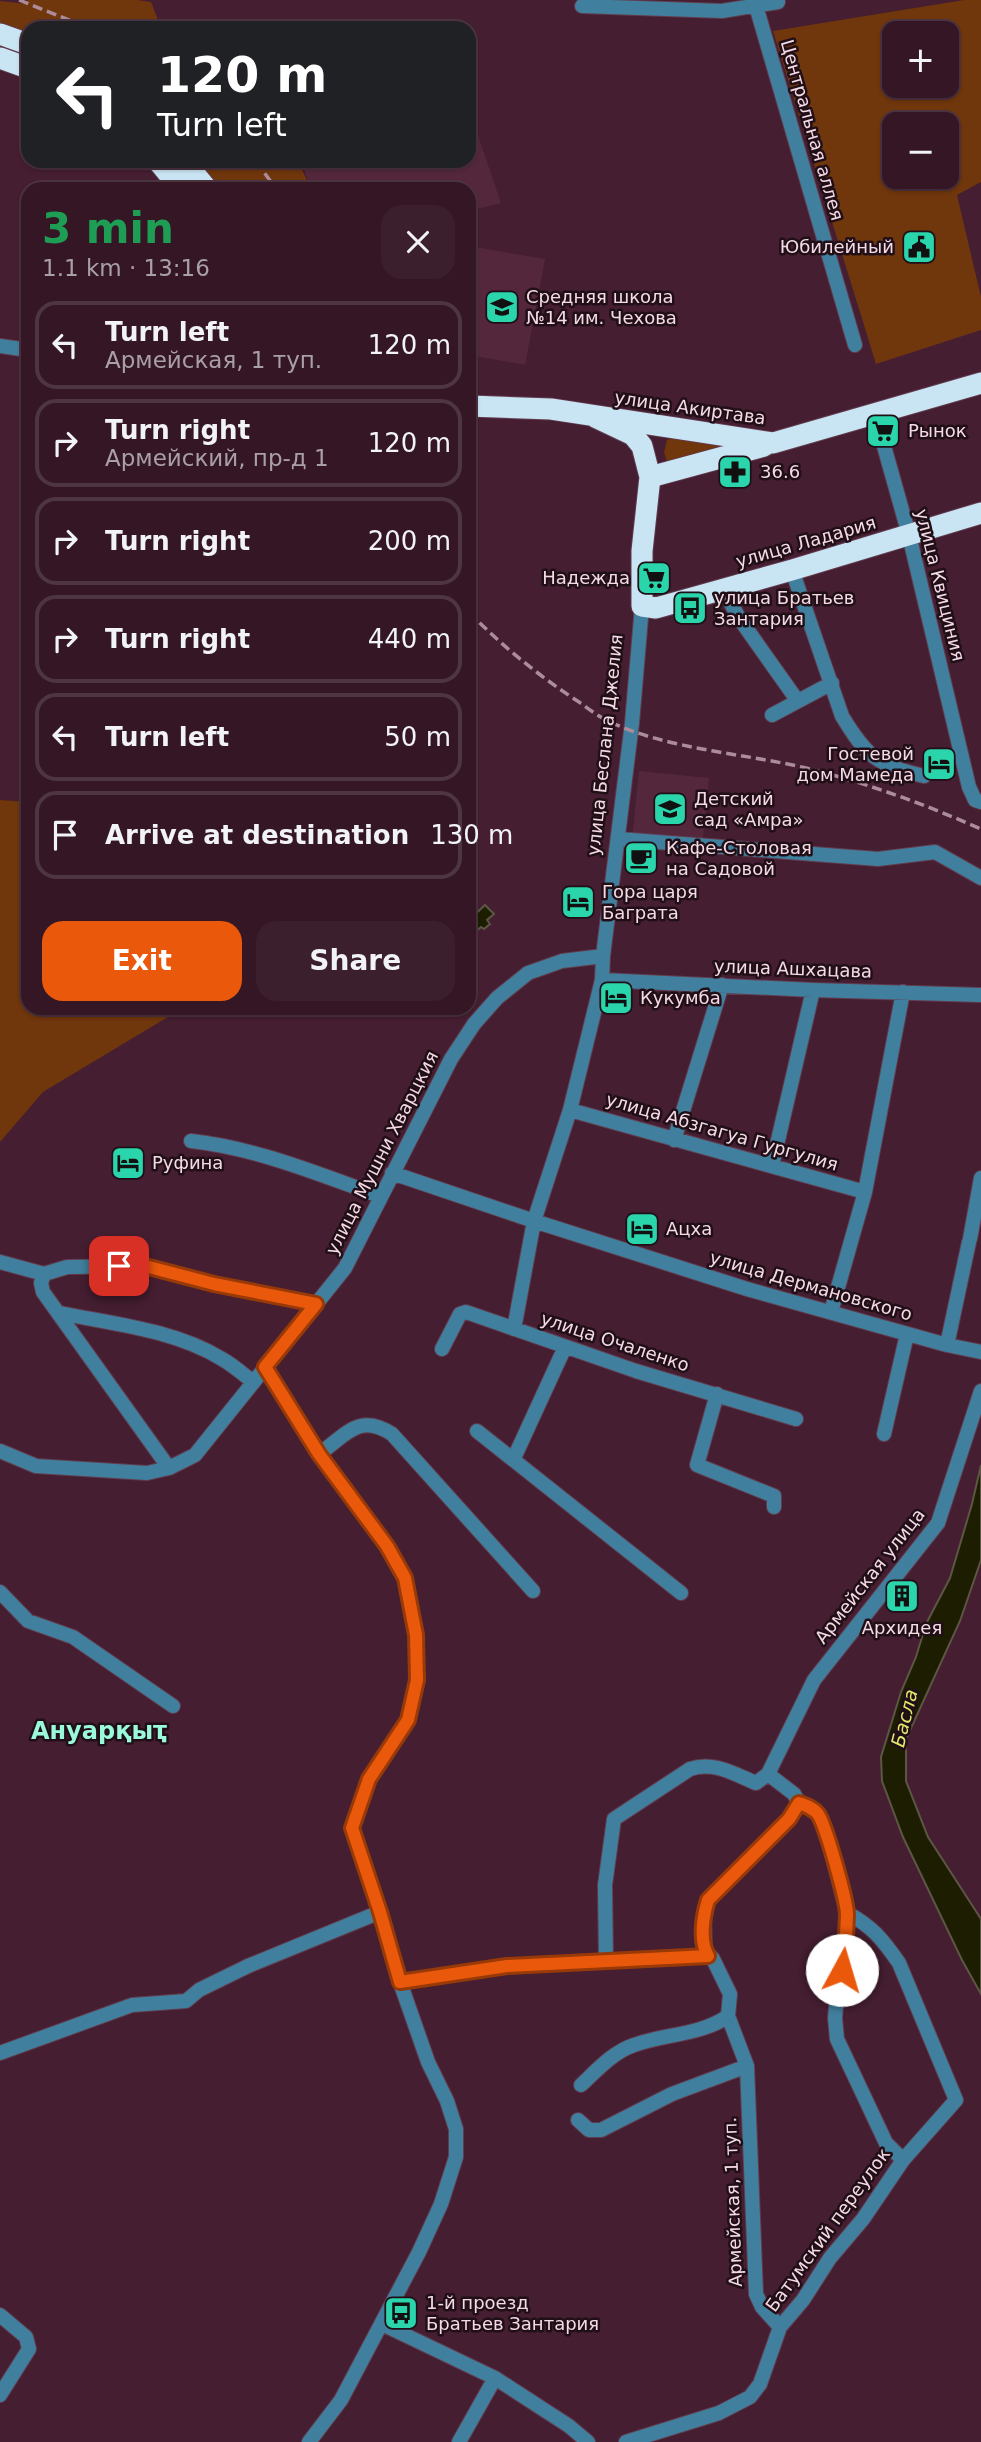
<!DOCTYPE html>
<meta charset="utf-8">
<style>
body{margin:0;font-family:"DejaVu Sans",sans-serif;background:#3c1f2d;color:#f1f3f6;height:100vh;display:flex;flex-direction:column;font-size:26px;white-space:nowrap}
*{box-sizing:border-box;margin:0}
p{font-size:23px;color:#a99fa7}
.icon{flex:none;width:38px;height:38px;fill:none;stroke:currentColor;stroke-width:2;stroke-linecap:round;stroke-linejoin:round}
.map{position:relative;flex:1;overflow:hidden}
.details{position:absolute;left:21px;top:182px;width:455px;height:833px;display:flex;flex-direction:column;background:#341625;border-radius:21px;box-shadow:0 2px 5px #0004,0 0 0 2px #4e3542}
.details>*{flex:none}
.guide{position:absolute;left:21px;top:21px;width:455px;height:147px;border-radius:21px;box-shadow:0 2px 5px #0004,0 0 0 2px #4e3542;background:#202124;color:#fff;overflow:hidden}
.controls{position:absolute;left:882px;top:21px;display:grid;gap:14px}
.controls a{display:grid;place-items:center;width:77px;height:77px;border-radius:14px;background:#341625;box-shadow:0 2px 5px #0004,0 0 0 2px #4e3542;font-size:35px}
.pin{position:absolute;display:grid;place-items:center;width:60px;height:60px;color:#fff;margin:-30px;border-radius:14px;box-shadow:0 4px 10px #0006}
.me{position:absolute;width:77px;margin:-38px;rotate:6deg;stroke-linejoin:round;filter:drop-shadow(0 0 5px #0008)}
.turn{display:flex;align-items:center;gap:24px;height:147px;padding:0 21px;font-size:32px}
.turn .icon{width:91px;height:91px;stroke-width:2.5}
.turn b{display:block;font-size:49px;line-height:60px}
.round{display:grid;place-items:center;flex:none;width:74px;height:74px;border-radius:21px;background:#3c1f2d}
.head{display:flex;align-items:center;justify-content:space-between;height:119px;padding:0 21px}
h1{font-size:42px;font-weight:800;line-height:52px;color:#1e9e55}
.button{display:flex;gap:14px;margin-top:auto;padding:14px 21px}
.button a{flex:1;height:80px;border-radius:21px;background:#ea580c;color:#fff;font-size:28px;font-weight:800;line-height:80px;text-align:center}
.button a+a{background:#3c1f2d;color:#f1f3f6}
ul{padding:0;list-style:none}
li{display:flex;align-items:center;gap:21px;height:88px;margin:0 14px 10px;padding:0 7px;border:4px solid #4e3542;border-radius:21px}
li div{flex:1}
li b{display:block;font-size:26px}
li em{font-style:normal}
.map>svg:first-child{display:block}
</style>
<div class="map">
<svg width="981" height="2442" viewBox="0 0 981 2442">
<rect width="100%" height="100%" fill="#451e31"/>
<!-- built -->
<path fill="#54273d" d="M 469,109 L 501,203 L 469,211 L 469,189 L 311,189 L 301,161 L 469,161 Z
M 469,246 L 545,259 L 525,365 L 469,355 Z
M 639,771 L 709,778 L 702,846 L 632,839 Z"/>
<!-- green -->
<path fill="#70360c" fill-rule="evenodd" d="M 27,0 L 137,0 L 151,2 L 160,25 L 169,28 L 28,28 L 28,39 L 0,29 L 0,1 L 28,4 Z
M 964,0 L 981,0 L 981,182 L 957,195 L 981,297 L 981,330 L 876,364 L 773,31 ZM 894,33 L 947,33 L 947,86 L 894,86 ZM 947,124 L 947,177 L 894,177 L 894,124 Z
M 192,161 L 298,161 L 311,189 L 216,189 Z
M 672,438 L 745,446 L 667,462 L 664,452 L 667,440 Z
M 0,800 L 28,802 L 28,1008 L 183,1008 L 43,1092 L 0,1142 Z"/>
<!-- water -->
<path fill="#1c1d01" stroke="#5d5645" stroke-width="2" d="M 485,905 L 494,914 L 487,920 L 490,924 L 484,929 L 481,927 L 474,933 L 469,927 L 469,920 Z
M 981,1465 L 981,1560 L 960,1621 L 906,1739 L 906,1781 L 928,1837 L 981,1919 L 981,1994 L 962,1960 L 903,1837 L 882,1781 L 881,1757 L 901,1692 L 916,1657 L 926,1624 L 950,1578 L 972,1504 Z"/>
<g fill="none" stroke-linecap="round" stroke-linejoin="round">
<!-- minor casing -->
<g stroke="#613c4e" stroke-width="16">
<path id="minor" d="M 582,6 L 722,11 L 778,2
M 756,6 L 855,345
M 0,346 L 28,350
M 875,414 L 909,535 L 969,787 L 975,800 L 981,802
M 792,570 L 842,716 C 866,756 878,766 924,776
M 723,589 L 739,618 L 797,700
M 772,715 L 832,683
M 619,839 L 878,859 L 935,852 L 981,878
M 602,980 L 813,990 L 981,995
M 570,1110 L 865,1192
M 674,1140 L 722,985
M 191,1141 C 256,1148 318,1174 380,1196
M 772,1166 L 813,990
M 392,1173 L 534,1221 L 747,1289 L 947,1345 L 981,1352
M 970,1239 L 981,1178
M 0,1262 L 44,1274
M 44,1274 L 67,1267 L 145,1266 L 214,1284 L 316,1304
M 44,1274 L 41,1283 L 43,1292 L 169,1468
M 831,1312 L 865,1192 L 903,992
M 60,1313 C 113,1324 175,1330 222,1359 C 233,1365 243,1374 253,1382
M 514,1329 L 534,1221 L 570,1110 L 602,980 L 603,956 L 632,723 L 642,606
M 947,1345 L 969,1242
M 442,1349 L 460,1314 L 466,1312 L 636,1371 L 796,1419
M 266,1367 L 319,1454 L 387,1546 L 405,1578 L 416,1635 L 417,1680 L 408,1720 L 369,1778 L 352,1828 L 380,1912 L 400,1982 L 428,2062 L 447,2101 L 456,2129 L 456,2157 L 441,2204 L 419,2252 L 341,2400 L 309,2442
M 717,1394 L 697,1465 L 774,1496 L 774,1507
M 477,1431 L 681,1593
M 884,1434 L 907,1334
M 0,1451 L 36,1466 L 147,1473 L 169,1468 L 195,1455 L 345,1268 L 451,1059 L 474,1024 L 497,998 L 528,973 L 562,961 L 603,956
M 319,1454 C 347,1434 359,1413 392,1434 L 533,1591
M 514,1458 L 565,1347
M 0,1592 L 28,1621 L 73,1637 L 173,1706
M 768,1774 L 794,1794 L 799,1803 L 811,1807 L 818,1815 L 826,1831 L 847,1913 L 845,1956 L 838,1985 L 835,2018 L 837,2039 L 886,2143 L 903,2160
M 606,1962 L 605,1885 L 614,1819 L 690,1769 C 714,1761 734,1774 756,1783 L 768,1774 L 814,1680 L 938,1523 L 981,1391
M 400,1982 L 507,1966 L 708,1956
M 0,2053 L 132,2005 L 186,2001 L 199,1990 L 248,1966 L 380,1912
M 581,2085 C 597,2070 613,2052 634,2045 C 664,2034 702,2035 728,2016
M 578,2120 L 589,2130 L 601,2130 L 672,2094 L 747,2066
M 0,2315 L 26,2337 L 29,2349 L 0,2395
M 382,2324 L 495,2378 L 569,2426 L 588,2442
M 780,2327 L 762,2307 L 756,2294 L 747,2066 L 728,2016 L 730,1994 L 713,1959 L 705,1951 L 704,1913 L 708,1901 L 789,1819 L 799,1803
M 459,2442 L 495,2378
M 626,2442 L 719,2413 L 750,2397 L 760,2384 L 780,2327 L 803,2300 L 830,2258 L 863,2219 L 903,2160 L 956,2100 L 899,1963 C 883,1940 872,1926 847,1913"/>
</g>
<!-- highway casing -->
<g stroke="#613c4e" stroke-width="23">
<path id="highway" d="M 0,34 L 28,44
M 0,58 L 28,68
M 158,161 L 181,189
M 184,161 L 207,189
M 469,406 L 551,409 L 773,443 L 981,383
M 595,417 L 633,435 L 642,446 L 650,477 L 642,551 L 642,606 L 656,608 L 792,570 L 981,513
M 650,477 L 764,446"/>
</g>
<!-- minor -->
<use href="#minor" stroke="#40809e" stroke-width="14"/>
<!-- highway -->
<use href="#highway" stroke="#c9e4f3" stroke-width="21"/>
<!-- rail -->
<path stroke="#ac8c9a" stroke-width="3.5" stroke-dasharray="10 5" stroke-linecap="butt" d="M 19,0 L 89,28
M 256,161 L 276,189
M 469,612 C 502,646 539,676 579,702 C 589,709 599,717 610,722 C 671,750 742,753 806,768 C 867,783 924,804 981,829"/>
</g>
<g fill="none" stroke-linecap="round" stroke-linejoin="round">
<!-- route casing -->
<g stroke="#983908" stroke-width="18">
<path id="route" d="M 119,1266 L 145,1266 L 214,1284 L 316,1304 L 265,1367 L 319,1454 L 387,1546 L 405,1578 L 416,1635 L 417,1680 L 408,1720 L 369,1779 L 352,1828 L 380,1912 L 400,1982 L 507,1966 L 708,1956 C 699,1941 703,1916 708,1900 L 789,1819 L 799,1803 C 807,1806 813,1808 818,1814 C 826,1826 847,1901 847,1915 C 846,1933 846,1953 842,1970"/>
</g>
<!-- route -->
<use href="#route" stroke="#ea580c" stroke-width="12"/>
</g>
<!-- icons -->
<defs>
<g id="civic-square" transform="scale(1.75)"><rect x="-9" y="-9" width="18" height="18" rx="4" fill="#2bd5ac" stroke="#200f17"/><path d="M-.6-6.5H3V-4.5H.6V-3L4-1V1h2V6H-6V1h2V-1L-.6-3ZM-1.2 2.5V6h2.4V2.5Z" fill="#111"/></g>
<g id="school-square" transform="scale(1.75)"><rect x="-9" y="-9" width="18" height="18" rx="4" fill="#2bd5ac" stroke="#200f17"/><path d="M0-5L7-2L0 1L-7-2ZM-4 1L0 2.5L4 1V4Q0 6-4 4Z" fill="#111"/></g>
<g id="supermarket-square" transform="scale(1.75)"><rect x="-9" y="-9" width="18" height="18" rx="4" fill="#2bd5ac" stroke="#200f17"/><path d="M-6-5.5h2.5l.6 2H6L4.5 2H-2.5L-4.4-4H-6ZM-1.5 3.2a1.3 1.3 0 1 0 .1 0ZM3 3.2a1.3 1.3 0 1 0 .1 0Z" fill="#111"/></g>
<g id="pharmacy-square" transform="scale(1.75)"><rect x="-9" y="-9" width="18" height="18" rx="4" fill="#2bd5ac" stroke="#200f17"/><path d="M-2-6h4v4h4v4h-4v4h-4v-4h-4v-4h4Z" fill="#111"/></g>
<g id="bus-square" transform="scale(1.75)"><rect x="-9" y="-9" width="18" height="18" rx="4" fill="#2bd5ac" stroke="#200f17"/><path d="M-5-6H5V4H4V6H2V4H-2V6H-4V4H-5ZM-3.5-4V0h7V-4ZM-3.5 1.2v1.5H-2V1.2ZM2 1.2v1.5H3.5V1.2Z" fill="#111"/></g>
<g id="hotel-square" transform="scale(1.75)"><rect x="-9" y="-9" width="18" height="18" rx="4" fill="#2bd5ac" stroke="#200f17"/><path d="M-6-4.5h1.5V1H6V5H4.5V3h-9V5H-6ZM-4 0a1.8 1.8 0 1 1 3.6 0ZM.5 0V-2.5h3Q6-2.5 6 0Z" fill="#111"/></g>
<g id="cafe-square" transform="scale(1.75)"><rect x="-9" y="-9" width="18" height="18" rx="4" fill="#2bd5ac" stroke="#200f17"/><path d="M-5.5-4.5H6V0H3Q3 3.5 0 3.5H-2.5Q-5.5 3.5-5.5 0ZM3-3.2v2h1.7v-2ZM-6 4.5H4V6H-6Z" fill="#111"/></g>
<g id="building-square" transform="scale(1.75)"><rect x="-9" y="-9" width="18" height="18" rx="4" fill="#2bd5ac" stroke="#200f17"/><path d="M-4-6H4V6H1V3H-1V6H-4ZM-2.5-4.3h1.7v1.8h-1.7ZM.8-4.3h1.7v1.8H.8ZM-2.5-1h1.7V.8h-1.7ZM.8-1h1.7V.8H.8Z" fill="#111"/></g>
</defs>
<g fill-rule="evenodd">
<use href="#civic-square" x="919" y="247"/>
<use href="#school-square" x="502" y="307"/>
<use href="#supermarket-square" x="883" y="431"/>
<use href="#pharmacy-square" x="735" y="472"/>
<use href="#supermarket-square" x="654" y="578"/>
<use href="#bus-square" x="690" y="608"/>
<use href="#hotel-square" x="939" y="764"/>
<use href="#school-square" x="670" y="809"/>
<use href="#cafe-square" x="641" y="858"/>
<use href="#hotel-square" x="578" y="902"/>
<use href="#hotel-square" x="616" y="998"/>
<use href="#hotel-square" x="128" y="1163"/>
<use href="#hotel-square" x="642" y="1229"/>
<use href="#building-square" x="902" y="1596"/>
<use href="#bus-square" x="401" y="2313"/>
</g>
<g text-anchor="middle" stroke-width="5" stroke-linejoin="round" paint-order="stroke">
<!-- street labels -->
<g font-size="18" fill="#f5dae5" stroke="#200f17">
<text transform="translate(812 130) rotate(74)" y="6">Центральная аллея</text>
<text transform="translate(690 408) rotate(8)" y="6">улица Акиртава</text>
<text transform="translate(806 542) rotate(-16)" y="6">улица Ладария</text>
<text transform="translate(940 585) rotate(76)" y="6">улица Квициния</text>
<text transform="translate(605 745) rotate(-84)" y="6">улица Беслана Джелия</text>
<text transform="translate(793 969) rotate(2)" y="6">улица Ашхацава</text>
<text transform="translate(722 1132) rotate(16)" y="6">улица Абзгагуа Гургулия</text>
<text transform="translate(382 1153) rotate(-63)" y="6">улица Мушни Хварцкия</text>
<text transform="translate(811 1286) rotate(16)" y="6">улица Дермановского</text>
<text transform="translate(615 1342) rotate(18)" y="6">улица Очаленко</text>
<text transform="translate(870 1576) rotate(-52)" y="6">Армейская улица</text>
<text transform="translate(733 2202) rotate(-92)" y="6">Армейская, 1 туп.</text>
<text transform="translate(828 2230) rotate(-54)" y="6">Батумский переулок</text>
</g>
<!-- poi labels -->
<g font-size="18" fill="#f5dae5" stroke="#200f17" text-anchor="start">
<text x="894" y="253" text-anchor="end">Юбилейный</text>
<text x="526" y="303">Средняя школа<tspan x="526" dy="21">№14 им. Чехова</tspan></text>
<text x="908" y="437">Рынок</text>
<text x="760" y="478">36.6</text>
<text x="630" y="584" text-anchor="end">Надежда</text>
<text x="714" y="604">улица Братьев<tspan x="714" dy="21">Зантария</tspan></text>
<text x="914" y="760" text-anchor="end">Гостевой<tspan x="914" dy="21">дом Мамеда</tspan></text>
<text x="694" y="805">Детский<tspan x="694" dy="21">сад «Амра»</tspan></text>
<text x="666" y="854">Кафе-Столовая<tspan x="666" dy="21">на Садовой</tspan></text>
<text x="602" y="898">Гора царя<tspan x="602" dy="21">Баграта</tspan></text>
<text x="640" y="1004">Кукумба</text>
<text x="152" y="1169">Руфина</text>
<text x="666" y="1235">Ацха</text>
<text x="902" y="1634" text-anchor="middle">Архидея</text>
<text x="426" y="2309">1-й проезд<tspan x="426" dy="21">Братьев Зантария</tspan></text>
</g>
<!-- water labels -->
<g font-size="19" font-style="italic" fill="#e2e86a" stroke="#200f17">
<text transform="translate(904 1718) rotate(-76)" y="7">Басла</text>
</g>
<!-- district labels -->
<g font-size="24" font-weight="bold" fill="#9af9da" stroke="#200f17">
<text x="99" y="1739">Ануарқыҭ</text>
</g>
</g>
</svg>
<div class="controls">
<a>+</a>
<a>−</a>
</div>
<div class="pin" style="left:119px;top:1266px;background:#d93025"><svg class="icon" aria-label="arrive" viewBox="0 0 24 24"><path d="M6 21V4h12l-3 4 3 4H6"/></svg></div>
<svg class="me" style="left:842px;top:1970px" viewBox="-20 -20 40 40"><circle r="19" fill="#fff"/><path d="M0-13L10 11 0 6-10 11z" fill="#ea580c"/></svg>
<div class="guide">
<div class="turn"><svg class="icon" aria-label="left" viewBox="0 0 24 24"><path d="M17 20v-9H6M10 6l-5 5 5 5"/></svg><div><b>120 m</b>Turn left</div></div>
</div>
<section class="details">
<div class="head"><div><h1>3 min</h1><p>1.1 km · 13:16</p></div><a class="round"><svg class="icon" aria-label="close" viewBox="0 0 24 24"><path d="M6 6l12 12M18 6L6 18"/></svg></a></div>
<ul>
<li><svg class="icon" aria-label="left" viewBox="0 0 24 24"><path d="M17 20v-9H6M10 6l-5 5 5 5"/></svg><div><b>Turn left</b><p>Армейская, 1 туп.</p></div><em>120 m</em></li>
<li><svg class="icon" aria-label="right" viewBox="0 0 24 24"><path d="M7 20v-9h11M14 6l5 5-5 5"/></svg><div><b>Turn right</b><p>Армейский, пр-д 1</p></div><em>120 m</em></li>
<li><svg class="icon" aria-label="right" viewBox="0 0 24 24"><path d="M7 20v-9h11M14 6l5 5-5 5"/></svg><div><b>Turn right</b></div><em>200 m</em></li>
<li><svg class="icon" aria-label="right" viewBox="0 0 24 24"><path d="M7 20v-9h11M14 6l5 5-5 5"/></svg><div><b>Turn right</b></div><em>440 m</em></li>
<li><svg class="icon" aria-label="left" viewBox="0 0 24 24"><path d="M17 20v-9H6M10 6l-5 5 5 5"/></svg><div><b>Turn left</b></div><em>50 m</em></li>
<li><svg class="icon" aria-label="arrive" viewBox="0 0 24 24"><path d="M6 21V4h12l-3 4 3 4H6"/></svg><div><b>Arrive at destination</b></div><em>130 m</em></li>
</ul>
<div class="button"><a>Exit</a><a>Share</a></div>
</section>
</div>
